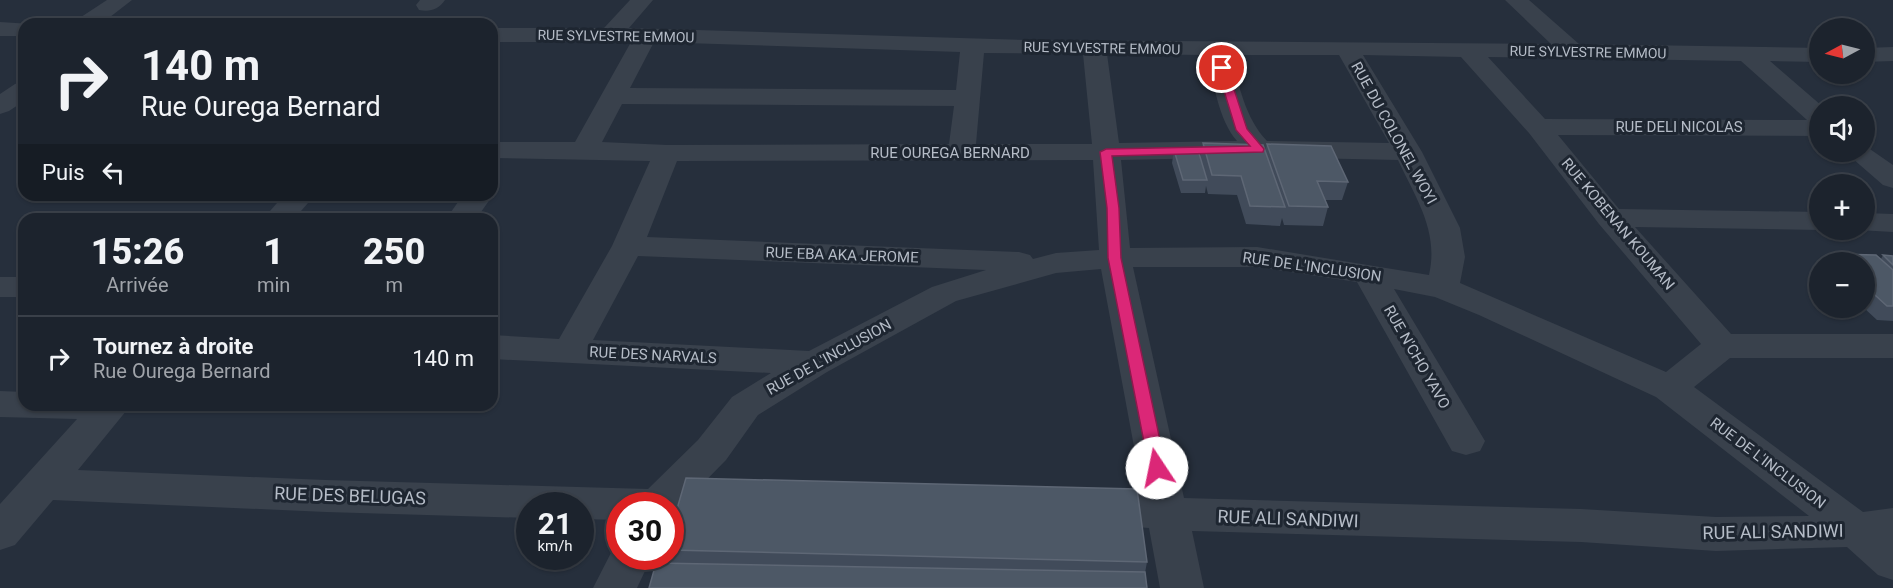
<!DOCTYPE html>
<html lang="fr">
<meta charset="utf-8">
<style>
body{margin:0;font-family:Roboto,sans-serif;background:#292f39;color:#f1f3f6;height:100vh;display:flex;flex-direction:column;font-size:22px;white-space:nowrap}
*{box-sizing:border-box;margin:0}
p{font-size:20px;color:#a0a4aa}
.icon{flex:none;width:33px;height:33px;fill:none;stroke:currentColor;stroke-width:2;stroke-linecap:round;stroke-linejoin:round}
.map{position:relative;flex:1;overflow:hidden}
.sheet{position:absolute;left:18px;top:213px;width:480px;height:198px;display:flex;flex-direction:column;background:#1c232d;border-radius:18px;box-shadow:0 2px 4px #0004,0 0 0 2px #3a4049}
.sheet>*{flex:none}
.guide{position:absolute;left:18px;top:18px;width:480px;height:183px;border-radius:18px;box-shadow:0 2px 4px #0004,0 0 0 2px #3a4049;background:#1c232d;color:#f1f3f6;overflow:hidden}
.needle{width:39px;rotate:263deg}
.buttons{position:absolute;left:1809px;top:18px;display:grid;gap:12px}
.buttons a{display:grid;place-items:center;width:66px;height:66px;border-radius:50%;background:#1c232d;box-shadow:0 2px 4px #0004,0 0 0 2px #3a4049;font-size:30px}
.speed{position:absolute;left:516px;top:492px;display:flex;gap:12px;font-size:30px;font-weight:700;text-align:center}
.speed>*{display:grid;place-content:center;width:78px;height:78px;border-radius:50%;background:#1c232d;box-shadow:0 2px 4px #0004,0 0 0 2px #3a4049;line-height:1}
.speed small{font-size:15px;font-weight:400}
.speed .limit{border:9px solid #d22;background:#fff;color:#111}
.pin{position:absolute;display:grid;place-items:center;width:51px;height:51px;color:#fff;margin:-26px;border:3px solid #fff;border-radius:50%;box-shadow:0 2px 6px #0007}
.me{position:absolute;width:66px;margin:-33px;rotate:349deg;stroke-linejoin:round;filter:drop-shadow(0 0 4px #0008)}
.turn{display:flex;align-items:center;gap:21px;height:126px;padding:0 24px;font-size:27px}
.turn .icon{width:78px;height:78px;stroke-width:2.5}
.turn b{display:block;font-size:42px;line-height:51px}
.then{display:flex;align-items:center;height:57px;padding:0 24px;background:#0003;gap:12px;font-size:22px}
.eta{display:flex;justify-content:space-evenly;align-items:center;height:102px;text-align:center}
.eta b{font-size:36px;font-weight:800;line-height:42px}
ul{padding:0;list-style:none}
li{display:flex;align-items:center;gap:18px;height:84px;padding:0 24px;border-top:2px solid #3a4049}
li div{flex:1}
li b{display:block;font-size:22px}
li em{font-style:normal}
.map>svg:first-child{display:block}
</style>
<div class="map">
<svg width="1893" height="588" viewBox="0 0 1893 588">
<rect width="100%" height="100%" fill="#262f3c"/>
<g fill="none" stroke-linecap="round" stroke-linejoin="round">
<!-- minor -->
<path fill="#39414c" fill-rule="evenodd" d="M 107,0 L 132,0 L 101,24 L 75,24 L 78,19 Z
M 420,0 L 445,0 C 438,10 430,12 419,10 L 416,5 Z
M 630,0 L 653,0 L 629,28 L 1027,40 L 1551,44 L 1505,0 L 1529,0 L 1579,44 L 1820,48 L 1820,62 L 1770,61 L 1822,106 L 1820,106 L 1820,136 L 1558,135 L 1619,209 L 1820,212 L 1820,230 L 1822,230 L 1820,230 L 1635,227 L 1731,334 L 1893,334 L 1893,358 L 1730,358 L 1694,387 L 1863,512 L 1893,508 L 1893,580 L 1878,575 L 1847,547 L 1716,551 L 1581,542 L 1192,531 L 1204,588 L 1160,588 L 1149,528 L 1094,524 L 1079,519 L 1073,508 L 1079,497 L 1094,492 L 1143,495 L 1101,269 L 1056,273 L 956,301 L 827,372 L 758,415 L 726,460 L 670,517 L 670,506 L 620,506 L 620,520 L 580,519 L 580,506 L 530,506 L 530,518 L 326,512 L 53,500 L 15,545 L 0,550 L 0,504 L 77,419 L 0,417 L 0,391 L 24,392 L 24,405 L 131,405 L 78,470 L 326,480 L 648,489 L 698,440 L 732,397 L 771,373 L 492,359 L 492,335 L 559,339 L 612,246 L 650,161 L 492,158 L 492,142 L 575,142 L 631,42 L 492,42 L 492,28 L 604,28 ZM 654,42 L 960,52 L 956,90 L 630,88 ZM 984,53 L 1083,54 L 1092,144 L 976,144 ZM 1107,54 L 1207,55 C 1214,83 1218,119 1237,141 L 1119,143 ZM 1231,55 L 1339,55 L 1389,143 L 1267,141 C 1245,118 1239,85 1231,55 ZM 1363,55 L 1461,57 L 1529,133 L 1599,224 L 1701,344 L 1666,372 L 1460,283 L 1465,257 L 1460,228 L 1422,152 ZM 1488,57 L 1741,61 L 1807,120 L 1545,119 ZM 622,104 L 954,106 L 949,144 L 667,145 L 602,142 ZM 1259,157 L 1398,160 C 1416,199 1439,231 1429,275 L 1257,247 L 1130,248 L 1121,160 ZM 1093,160 L 1099,250 L 1056,253 L 1033,259 L 1030,255 L 1019,252 L 647,237 L 677,161 ZM 638,256 L 986,270 L 932,287 L 809,351 L 593,340 ZM 1133,267 L 1257,267 L 1357,282 L 1452,451 L 1466,455 L 1480,451 L 1485,441 L 1394,289 L 1435,297 L 1479,315 L 1656,397 L 1809,516 L 1716,517 L 1581,509 L 1184,498 Z
M 0,22 L 31,24 L 24,24 L 24,36 L 0,36 Z
M 1893,47 L 1893,61 L 1864,62 L 1864,48 Z
M 24,81 L 24,101 L 9,111 L 0,114 L 0,94 L 15,84 Z
M 1864,145 L 1893,165 L 1893,188 L 1883,185 L 1845,152 L 1864,152 Z
M 284,195 L 315,195 L 294,219 L 263,219 Z
M 463,195 L 493,195 L 476,219 L 446,219 Z
M 1864,213 L 1893,214 L 1893,232 L 1858,230 L 1864,230 Z
M 0,277 L 24,277 L 24,297 L 0,297 Z
M 620,542 L 620,556 L 652,556 L 637,588 L 593,588 L 616,543 Z"/>
</g>
<!-- wall -->
<path fill="#414b5a" d="M 1203,143 L 1265,150 L 1267,144 L 1348,182 L 1342,200 L 1325,200 L 1328,207 L 1323,226 L 1284,225 L 1282,218 L 1280,226 L 1246,224 L 1237,195 L 1208,194 L 1206,186 L 1205,193 L 1181,193 L 1172,163 L 1174,150 L 1200,159 Z
M 1833,254 L 1881,259 L 1883,255 L 1893,256 L 1893,321 L 1877,320 L 1864,308 L 1864,262 L 1827,262 Z
M 670,533 L 1147,562 L 1145,573 L 669,564 L 667,556 L 670,556 Z"/>
<!-- building -->
<path fill="#4d5866" stroke="#5e6775" stroke-width="1.5" d="M 1203,143 L 1263,145 L 1285,207 L 1250,206 L 1241,176 L 1212,175 Z
M 1267,144 L 1331,146 L 1348,182 L 1317,181 L 1328,207 L 1289,206 Z
M 1174,150 L 1198,150 L 1207,180 L 1183,180 Z
M 1833,254 L 1876,255 L 1893,270 L 1893,306 L 1887,306 L 1864,285 L 1864,262 L 1842,262 Z
M 1883,255 L 1893,256 L 1893,265 Z
M 686,478 L 1137,489 L 1147,562 L 670,550 L 670,533 Z
M 656,563 L 1145,572 L 1147,588 L 649,588 Z"/>
<!-- route -->
<path fill="#db2777" stroke="#8e194d" stroke-width="1.5" d="M 1222,65 L 1227,68 L 1247,129 L 1264,149 L 1263,152 L 1112,156 L 1119,208 L 1121,258 L 1166,468 L 1163,472 L 1157,474 L 1152,472 L 1149,468 L 1108,258 L 1107,208 L 1100,152 L 1106,149 L 1250,146 L 1236,130 L 1217,68 Z"/>
<g text-anchor="middle" stroke-width="6" stroke-linejoin="round" paint-order="stroke">
<!-- far-street labels -->
<g font-size="14" fill="#b5bcc7" stroke="#1e2631">
<text transform="translate(616 36) rotate(1)" y="5">RUE SYLVESTRE EMMOU</text>
<text transform="translate(1102 48) rotate(1)" y="5">RUE SYLVESTRE EMMOU</text>
<text transform="translate(1588 52) rotate(1)" y="5">RUE SYLVESTRE EMMOU</text>
</g>
<!-- street labels -->
<g font-size="15" fill="#b5bcc7" stroke="#1e2631">
<text x="1679" y="132">RUE DELI NICOLAS</text>
<text transform="translate(1394 133) rotate(61)" y="5">RUE DU COLONEL WOYI</text>
<text x="950" y="158">RUE OUREGA BERNARD</text>
<text transform="translate(1618 224) rotate(50)" y="5">RUE KOBENAN KOUMAN</text>
<text transform="translate(842 255) rotate(2)" y="5">RUE EBA AKA JEROME</text>
<text transform="translate(1312 267) rotate(8)" y="5">RUE DE L'INCLUSION</text>
<text transform="translate(653 355) rotate(3)" y="5">RUE DES NARVALS</text>
<text transform="translate(829 357) rotate(-29)" y="5">RUE DE L'INCLUSION</text>
<text transform="translate(1417 357) rotate(60)" y="5">RUE N'CHO YAVO</text>
<text transform="translate(1768 463) rotate(37)" y="5">RUE DE L'INCLUSION</text>
</g>
<!-- near-street labels -->
<g font-size="18" fill="#b5bcc7" stroke="#1e2631">
<text transform="translate(350 496) rotate(2)" y="6">RUE DES BELUGAS</text>
<text transform="translate(1288 519) rotate(2)" y="6">RUE ALI SANDIWI</text>
<text transform="translate(1773 532) rotate(-1)" y="6">RUE ALI SANDIWI</text>
</g>
</g>
</svg>
<div class="buttons">
<a><svg class="needle" viewBox="-14 -14 28 28"><path d="M0-13l5 13h-10z" fill="#e53935"/><path d="M0 13l5-13h-10z" fill="#a0a4aa"/></svg></a>
<a><svg class="icon" aria-label="sound" viewBox="0 0 24 24"><path d="M4 9h4l5-4v14l-5-4H4zM17 9q2 3 0 6"/></svg></a>
<a>+</a>
<a>−</a>
</div>
<div class="speed"><div>21<small>km/h</small></div><div class="limit">30</div></div>
<div class="pin" style="left:1222px;top:68px;background:#d93025"><svg class="icon" aria-label="arrive" viewBox="0 0 24 24"><path d="M6 21V4h12l-3 4 3 4H6"/></svg></div>
<svg class="me" style="left:1157px;top:468px" viewBox="-20 -20 40 40"><circle r="19" fill="#fff"/><path d="M0-13L10 11 0 6-10 11z" fill="#db2777"/></svg>
<div class="guide">
<div class="turn"><svg class="icon" aria-label="right" viewBox="0 0 24 24"><path d="M7 20v-9h11M14 6l5 5-5 5"/></svg><div><b>140 m</b>Rue Ourega Bernard</div></div>
<div class="then">Puis<svg class="icon" aria-label="left" viewBox="0 0 24 24"><path d="M17 20v-9H6M10 6l-5 5 5 5"/></svg></div>
</div>
<section class="sheet">
<div class="eta">
<div><b>15:26</b><p>Arrivée</p></div>
<div><b>1</b><p>min</p></div>
<div><b>250</b><p>m</p></div>
</div>
<ul>
<li><svg class="icon" aria-label="right" viewBox="0 0 24 24"><path d="M7 20v-9h11M14 6l5 5-5 5"/></svg><div><b>Tournez à droite</b><p>Rue Ourega Bernard</p></div><em>140 m</em></li>
</ul>
</section>
</div>
